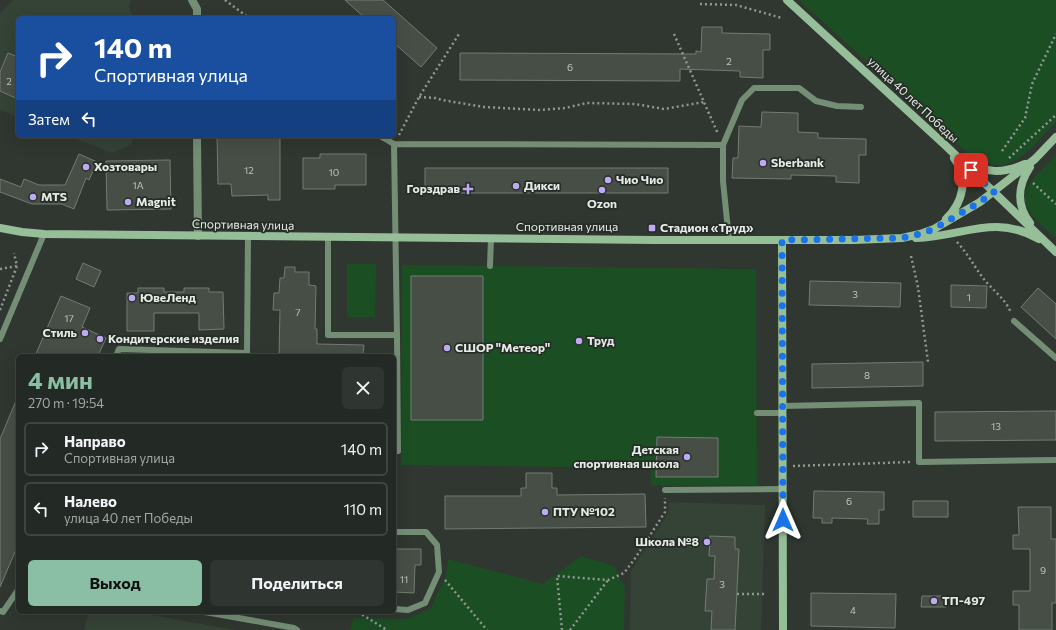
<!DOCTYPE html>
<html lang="ru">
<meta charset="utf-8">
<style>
body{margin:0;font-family:Commissioner,sans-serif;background:#2f3531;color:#f1f3f6;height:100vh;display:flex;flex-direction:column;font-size:15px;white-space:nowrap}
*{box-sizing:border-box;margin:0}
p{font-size:13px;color:#a3a6a6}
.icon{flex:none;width:22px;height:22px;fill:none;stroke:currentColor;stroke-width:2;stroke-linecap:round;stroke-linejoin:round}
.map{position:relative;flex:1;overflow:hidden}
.panel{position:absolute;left:16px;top:354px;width:380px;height:260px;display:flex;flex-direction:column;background:#232924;border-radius:6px;box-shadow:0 4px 16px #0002,0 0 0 1px #404541}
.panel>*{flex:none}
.top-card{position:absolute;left:16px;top:16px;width:380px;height:122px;border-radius:6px;box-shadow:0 4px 16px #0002,0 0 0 1px #404541;background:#1a4fa0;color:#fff;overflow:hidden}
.pin{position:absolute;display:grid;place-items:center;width:34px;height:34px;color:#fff;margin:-17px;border-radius:8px;box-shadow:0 2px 6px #0006}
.me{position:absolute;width:44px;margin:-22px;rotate:0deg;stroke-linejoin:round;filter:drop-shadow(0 0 3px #0008)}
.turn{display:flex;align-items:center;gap:14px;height:84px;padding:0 12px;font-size:18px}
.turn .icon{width:52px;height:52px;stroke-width:2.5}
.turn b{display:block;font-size:28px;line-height:34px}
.then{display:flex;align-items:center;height:38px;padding:0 12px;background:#0003;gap:8px;font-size:15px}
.round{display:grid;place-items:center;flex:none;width:42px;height:42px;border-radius:6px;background:#2f3531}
.head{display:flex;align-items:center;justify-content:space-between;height:68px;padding:0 12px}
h1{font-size:24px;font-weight:700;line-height:30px;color:#8abfa5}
.primary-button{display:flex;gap:8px;margin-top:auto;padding:8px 12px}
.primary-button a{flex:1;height:46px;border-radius:6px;background:#8abfa5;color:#111;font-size:16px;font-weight:700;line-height:46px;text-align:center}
.primary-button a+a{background:#2f3531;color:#f1f3f6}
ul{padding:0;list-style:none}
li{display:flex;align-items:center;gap:12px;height:54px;margin:0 8px 6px;padding:0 4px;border:2px solid #404541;border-radius:6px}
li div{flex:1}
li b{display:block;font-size:15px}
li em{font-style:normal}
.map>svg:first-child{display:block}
</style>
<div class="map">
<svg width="1056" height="630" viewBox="0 0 1056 630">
<rect width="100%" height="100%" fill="#2f3730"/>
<!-- built -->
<path fill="#354236" d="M 13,0 L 131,0 L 129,7 L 133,18 L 18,18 L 18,117 L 0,110 L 0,13 Z
M 69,136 L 132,136 L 132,144 L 112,153 Z
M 669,502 L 765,505 L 761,630 L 630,630 L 631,571 L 669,512 Z
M 89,612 L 133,612 L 236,630 L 84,630 Z"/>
<!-- green -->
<path fill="#1c4e24" d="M 799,0 L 1056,0 L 1056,122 C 1026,153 1007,185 963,149 Z
M 1056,155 L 1056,238 C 1043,226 1014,206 1029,185 C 1036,174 1047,165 1056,155 Z
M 347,264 L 376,264 L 375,317 L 347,317 Z
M 402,265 L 756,269 L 757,485 L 651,486 L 651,468 L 401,465 Z
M 581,556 L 614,566 L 625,588 L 624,630 L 350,630 L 354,618 L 408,619 L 431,608 L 446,575 L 448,559 L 543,584 Z"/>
<!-- building -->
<path fill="#464e46" stroke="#737c73" d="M 345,0 L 383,0 L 437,48 L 421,67 L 394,43 L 394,18 L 365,18 Z
M 702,27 L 722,27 L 722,33 L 770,34 L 770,50 L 763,50 L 763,78 L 740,77 L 740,71 L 680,69 L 680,81 L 460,80 L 460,53 L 696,54 L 696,51 L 701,52 Z
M 8,53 L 18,57 L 18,99 L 0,91 L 0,72 Z
M 762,112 L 798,113 L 798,132 L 818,133 L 818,138 L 866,139 L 866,155 L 859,155 L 859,183 L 836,182 L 836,176 L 791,175 L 791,179 L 732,178 L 733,158 L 738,158 L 739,126 L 761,127 Z
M 217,136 L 280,136 L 280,200 L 268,200 L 268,195 L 232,196 L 231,184 L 218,184 Z
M 79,154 L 97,162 L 89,180 L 86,178 L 74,209 L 62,204 L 32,204 L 0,192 L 0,179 L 21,187 L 24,179 L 39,185 L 65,185 Z
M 320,154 L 366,154 L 366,185 L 335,185 L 335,189 L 303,189 L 303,158 L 320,158 Z
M 170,160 L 171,209 L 107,210 L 106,161 Z
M 425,168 L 668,168 L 668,193 L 425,193 Z
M 83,263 L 101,271 L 94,287 L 76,279 Z
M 285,267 L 295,267 L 295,272 L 309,272 L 309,285 L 316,286 L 315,329 L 317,329 L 317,344 L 364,345 L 363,356 L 279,356 L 280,310 L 273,310 L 274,293 L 279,293 L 280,278 L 284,278 Z
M 411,276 L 483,276 L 483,420 L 411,420 Z
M 810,281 L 901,283 L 900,307 L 809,305 Z
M 951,285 L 987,286 L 986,308 L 951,307 Z
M 138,288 L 164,288 L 164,292 L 184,292 L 184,288 L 209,288 L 209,292 L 223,292 L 224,329 L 199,330 L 199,313 L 154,313 L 154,331 L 127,331 L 127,293 L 138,293 Z
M 1038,288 L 1056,304 L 1056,339 L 1021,307 Z
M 61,296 L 90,308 L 82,327 L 106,338 L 98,356 L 35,356 Z
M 923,362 L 923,386 L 812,388 L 812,364 Z
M 18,396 L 18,545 L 0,587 L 0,439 Z
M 1056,411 L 1056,440 L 935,441 L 935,412 Z
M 657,437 L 718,438 L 718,477 L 656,477 Z
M 526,473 L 552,473 L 552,488 L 557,488 L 557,495 L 645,494 L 646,527 L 445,529 L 445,496 L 521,496 L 521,488 L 526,488 Z
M 814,491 L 884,492 L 884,510 L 879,510 L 879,524 L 867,524 L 868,519 L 832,518 L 832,523 L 822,523 L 822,518 L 813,518 Z
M 913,501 L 948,501 L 948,517 L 913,517 Z
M 1018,507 L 1051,507 L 1051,539 L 1056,539 L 1056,603 L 1052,603 L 1052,630 L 1019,630 L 1019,605 L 1013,605 L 1013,591 L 1030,591 L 1030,549 L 1013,549 L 1013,535 L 1019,535 Z
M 710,536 L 735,537 L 735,549 L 739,549 L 735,630 L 711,630 L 712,611 L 705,611 L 707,579 L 714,579 L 715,556 L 709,556 Z
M 394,549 L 421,549 L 421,565 L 415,565 L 414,593 L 394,592 Z
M 811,593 L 896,594 L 895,628 L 811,626 Z
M 922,596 L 946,596 L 946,607 L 921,607 Z"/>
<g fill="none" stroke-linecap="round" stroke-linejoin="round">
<!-- path -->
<path stroke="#919792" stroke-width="2.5" stroke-dasharray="2 3" stroke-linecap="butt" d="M 225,0 L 249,18
M 700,4 L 736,5 L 782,18
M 674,34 L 718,134
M 419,97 L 436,98 L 442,100 L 484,107 L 540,110 L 565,108 L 587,103 L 635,104 L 664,109 L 704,102
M 399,135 L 419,97 L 459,34
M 1002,151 L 1025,118 L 1032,84 L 1056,34
M 1009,158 L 1056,115
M 1033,183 L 1056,204
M 957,242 C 968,254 974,266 983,278 C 992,290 1006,299 1011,313
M 911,256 L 918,287 L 928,362
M 0,269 L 17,266
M 0,310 L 17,266 L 14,253
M 793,466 L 911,462
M 445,580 L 487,630
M 737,594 L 765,594
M 358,612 L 387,630
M 562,630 L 557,576 L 608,580 L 624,573 L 636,557 L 665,512 L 665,498
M 570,630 L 608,580"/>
<!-- lane -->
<path stroke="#748d75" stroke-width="6" d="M 394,144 L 723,145
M 328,238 L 328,335 L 397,335 L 394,144 L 380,136
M 729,240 L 723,181 L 723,145 L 742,100 L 754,88 L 799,88 L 816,101 L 837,106 L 861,107
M 490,266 L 491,239
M 1014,321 L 1056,358
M 0,339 L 44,234
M 116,356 L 119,349 L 247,353 L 248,237
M 783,406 L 919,403 L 919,462 L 1056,460
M 757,413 L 783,413
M 394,451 L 398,451 L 397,335
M 665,490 L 783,489
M 394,532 L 426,532 L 437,545 L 439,572 L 425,603 L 408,610 L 394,609
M 0,611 L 3,612 L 18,590
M 205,612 L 294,628 L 297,630"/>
<!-- street -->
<path stroke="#748d75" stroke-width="8" d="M 192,0 L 197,9 L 197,18
M 197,136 L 198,236"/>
<!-- secondary -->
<path stroke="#96bf99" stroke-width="8" d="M 787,0 L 946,146 L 1056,252
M 965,159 C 986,174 1002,174 1025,164
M 1030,167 C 1018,185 1016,205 1030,223
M 946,219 C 963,203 969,178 954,158
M 0,228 L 22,232 L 44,234 L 654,240 L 855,240 L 902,238 L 920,234 L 934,229 L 980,202 L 1035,159 L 1056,137
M 916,238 C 962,237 994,213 1039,239
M 782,240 L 783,630"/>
</g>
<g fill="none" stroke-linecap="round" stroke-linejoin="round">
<!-- route -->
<path stroke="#1a73e8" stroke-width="7" stroke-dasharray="0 12.6" d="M 783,520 L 782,240 L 902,238 L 920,234 L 934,229 L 980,202 L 994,192 L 971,170"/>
</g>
<!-- markers -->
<g fill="#bea9f4" stroke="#262d26" stroke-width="1.5">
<circle cx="763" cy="163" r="4"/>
<circle cx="86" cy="167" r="4"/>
<circle cx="608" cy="180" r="4"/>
<circle cx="516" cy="186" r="4"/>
<path d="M466 183h4v4h4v4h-4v4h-4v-4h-4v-4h4z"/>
<circle cx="602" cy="190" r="4"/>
<circle cx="33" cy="197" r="4"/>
<circle cx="128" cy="202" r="4"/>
<rect x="648" y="224" width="8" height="8" rx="2"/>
<circle cx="132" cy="298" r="4"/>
<circle cx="85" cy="333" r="4"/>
<circle cx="100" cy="339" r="4"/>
<circle cx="579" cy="341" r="4"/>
<circle cx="447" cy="348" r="4"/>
<circle cx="687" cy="457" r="4"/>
<circle cx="545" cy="512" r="4"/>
<circle cx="707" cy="542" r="4"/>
<circle cx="934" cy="601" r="4"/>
</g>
<g text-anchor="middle" stroke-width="3.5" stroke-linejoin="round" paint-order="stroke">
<!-- number labels -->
<g font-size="10" fill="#bec4bf">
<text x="729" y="65">2</text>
<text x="570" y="71">6</text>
<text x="9" y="85">2</text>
<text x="249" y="174">12</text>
<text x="334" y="176">10</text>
<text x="138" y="189">1А</text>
<text x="855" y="298">3</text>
<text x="969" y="301">1</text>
<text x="298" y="316">7</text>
<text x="69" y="322">17</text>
<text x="867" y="379">8</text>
<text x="996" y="430">13</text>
<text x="849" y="505">6</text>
<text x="1043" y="574">9</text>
<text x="404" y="583">11</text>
<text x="722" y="588">3</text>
<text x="853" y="614">4</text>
</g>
<!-- street labels -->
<g font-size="12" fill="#e6ebe7" stroke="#262d26">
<text transform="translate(913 100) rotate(43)" y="4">улица 40 лет Победы</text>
<text transform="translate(243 225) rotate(1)" y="4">Спортивная улица</text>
<text x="567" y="231">Спортивная улица</text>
</g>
<!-- poi labels -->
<g font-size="12" font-weight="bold" fill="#e6ebe7" stroke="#262d26" text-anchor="start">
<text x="771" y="167">Sberbank</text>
<text x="94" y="171">Хозтовары</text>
<text x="616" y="184">Чио Чио</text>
<text x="524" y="190">Дикси</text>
<text x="460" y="193" text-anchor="end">Горздрав</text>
<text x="41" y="201">MTS</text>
<text x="136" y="206">Magnit</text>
<text x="602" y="208" text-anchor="middle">Ozon</text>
<text x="660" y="232">Стадион «Труд»</text>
<text x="140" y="302">ЮвеЛенд</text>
<text x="77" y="337" text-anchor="end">Стиль</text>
<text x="108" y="343">Кондитерские изделия</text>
<text x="587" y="345">Труд</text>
<text x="455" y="352">СШОР "Метеор"</text>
<text x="679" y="454" text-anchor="end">Детская<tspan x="679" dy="14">спортивная школа</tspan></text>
<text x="553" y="516">ПТУ №102</text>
<text x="699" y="546" text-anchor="end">Школа №8</text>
<text x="942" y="605">ТП-497</text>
</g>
</g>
</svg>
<div class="pin" style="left:971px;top:170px;background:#d93025"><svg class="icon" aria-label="arrive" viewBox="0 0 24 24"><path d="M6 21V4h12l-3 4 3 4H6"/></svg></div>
<svg class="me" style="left:783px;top:520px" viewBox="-20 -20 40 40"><path d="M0-17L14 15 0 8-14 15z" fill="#1a73e8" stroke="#fff" stroke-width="4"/></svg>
<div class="top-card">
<div class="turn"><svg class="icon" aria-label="right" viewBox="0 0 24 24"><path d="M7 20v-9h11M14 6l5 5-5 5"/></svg><div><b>140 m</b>Спортивная улица</div></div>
<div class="then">Затем<svg class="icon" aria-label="left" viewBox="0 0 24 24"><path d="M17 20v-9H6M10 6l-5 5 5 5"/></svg></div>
</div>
<section class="panel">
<div class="head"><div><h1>4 мин</h1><p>270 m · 19:54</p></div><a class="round"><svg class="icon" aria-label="close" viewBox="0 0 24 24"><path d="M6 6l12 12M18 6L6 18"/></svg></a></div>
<ul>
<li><svg class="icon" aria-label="right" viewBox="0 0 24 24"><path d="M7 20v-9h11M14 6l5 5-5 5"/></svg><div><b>Направо</b><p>Спортивная улица</p></div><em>140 m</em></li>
<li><svg class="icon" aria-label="left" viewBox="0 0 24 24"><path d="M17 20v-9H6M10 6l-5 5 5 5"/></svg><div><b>Налево</b><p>улица 40 лет Победы</p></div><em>110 m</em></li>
</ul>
<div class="primary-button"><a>Выход</a><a>Поделиться</a></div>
</section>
</div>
